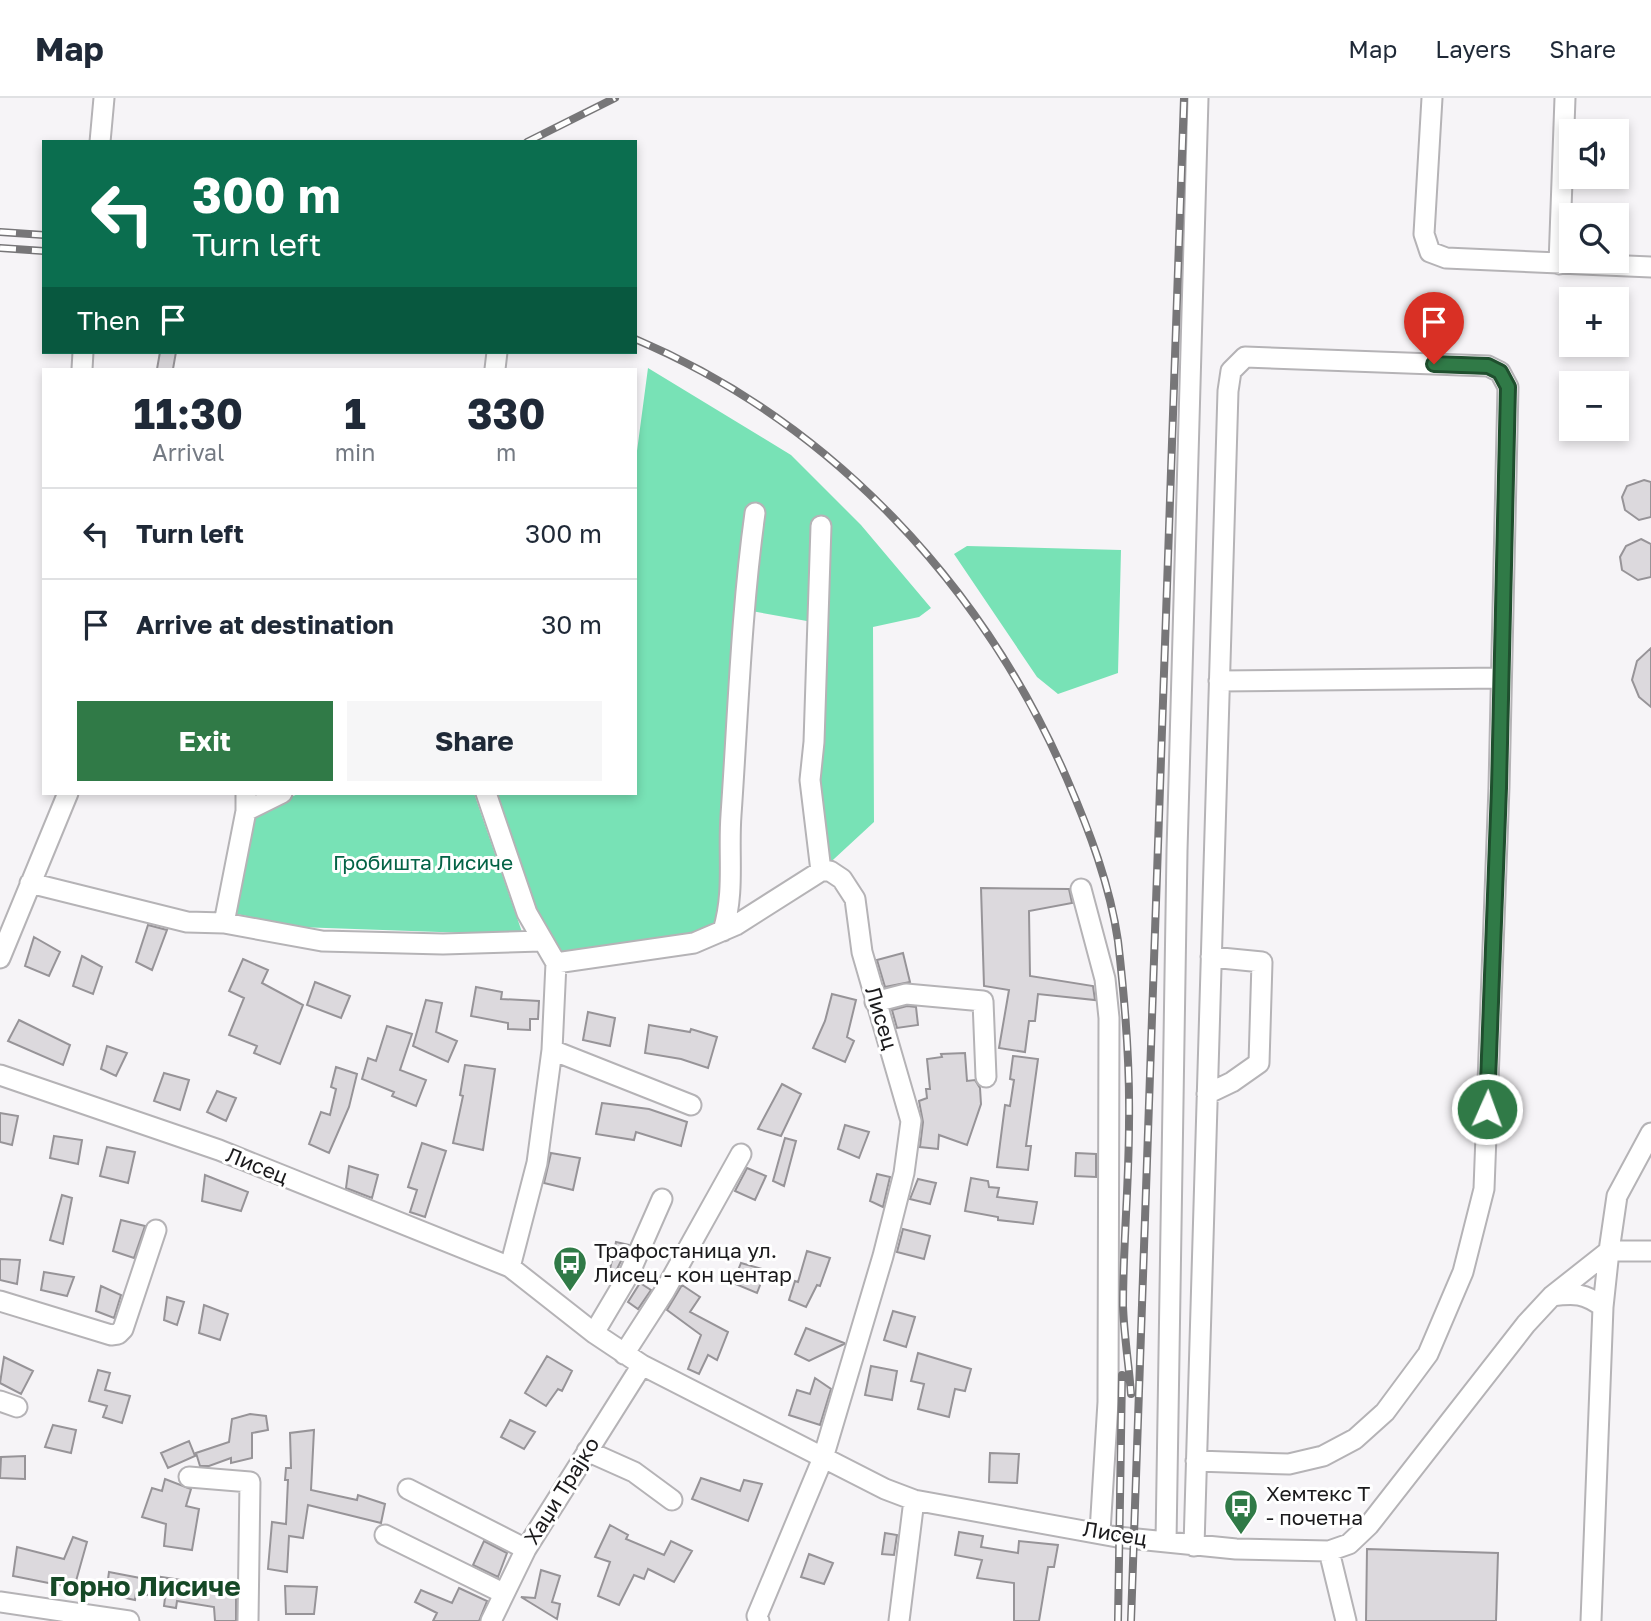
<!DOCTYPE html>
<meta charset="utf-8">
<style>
body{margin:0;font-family:"Golos Text",sans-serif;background:#f6f6f7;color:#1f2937;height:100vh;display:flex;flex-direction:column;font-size:26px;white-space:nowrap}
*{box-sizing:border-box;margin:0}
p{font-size:23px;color:#747a83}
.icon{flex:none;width:38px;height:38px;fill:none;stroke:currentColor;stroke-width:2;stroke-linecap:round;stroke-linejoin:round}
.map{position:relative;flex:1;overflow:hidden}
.sheet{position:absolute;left:42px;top:270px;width:595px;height:427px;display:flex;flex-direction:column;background:#fff;border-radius:0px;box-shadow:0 4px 10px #0003}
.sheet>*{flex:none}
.top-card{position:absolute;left:42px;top:42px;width:595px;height:214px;border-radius:0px;box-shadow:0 4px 10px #0003;background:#0b6e4f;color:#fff;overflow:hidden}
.tools{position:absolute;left:1559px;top:21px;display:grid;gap:14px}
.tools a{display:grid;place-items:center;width:70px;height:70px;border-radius:0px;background:#fff;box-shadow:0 4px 10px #0003;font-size:35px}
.pin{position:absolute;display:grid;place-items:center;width:60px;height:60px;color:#fff;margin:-72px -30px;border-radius:50% 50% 50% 0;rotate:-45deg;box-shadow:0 0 7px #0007}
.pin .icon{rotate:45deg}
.me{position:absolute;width:77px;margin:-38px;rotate:2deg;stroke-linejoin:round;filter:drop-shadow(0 0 5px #0008)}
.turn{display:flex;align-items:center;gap:24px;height:147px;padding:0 35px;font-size:32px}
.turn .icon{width:91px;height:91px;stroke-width:2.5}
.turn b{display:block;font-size:49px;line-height:60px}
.then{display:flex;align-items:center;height:66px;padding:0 35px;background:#0003;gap:14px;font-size:26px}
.eta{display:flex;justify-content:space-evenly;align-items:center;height:119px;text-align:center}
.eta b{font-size:42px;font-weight:700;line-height:49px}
.primary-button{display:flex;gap:14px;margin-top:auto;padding:14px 35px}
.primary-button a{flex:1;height:80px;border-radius:0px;background:#307a47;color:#fff;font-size:28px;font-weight:700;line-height:80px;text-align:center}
.primary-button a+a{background:#f6f6f7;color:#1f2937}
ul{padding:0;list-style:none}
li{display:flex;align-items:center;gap:21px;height:91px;padding:0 35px;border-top:2px solid #e0e1e3}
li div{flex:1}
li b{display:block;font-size:26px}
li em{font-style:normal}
header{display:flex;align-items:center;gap:42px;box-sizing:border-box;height:98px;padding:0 35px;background:#fff;border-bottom:2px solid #e0e1e3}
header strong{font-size:33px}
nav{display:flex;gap:38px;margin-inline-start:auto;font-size:24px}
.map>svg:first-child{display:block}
</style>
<header>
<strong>Map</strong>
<nav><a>Map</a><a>Layers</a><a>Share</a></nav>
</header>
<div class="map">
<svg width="1651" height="1523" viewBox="0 0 1651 1523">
<rect width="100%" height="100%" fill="#f6f4f7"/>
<!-- green -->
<path fill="#78e2b6" d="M 648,270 L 791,357 L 861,427 L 931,510 L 919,519 L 873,529 L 874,724 L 821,773 L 818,744 L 818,525 L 746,512 L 723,833 L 556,865 L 486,695 L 635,695 L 635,368 Z
M 967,448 L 1121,452 L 1118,575 L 1058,596 L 1037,579 L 954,456 Z
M 300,695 L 474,695 L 523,837 L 298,829 L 237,816 L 247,730 L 260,713 Z"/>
<!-- building -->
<path fill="#dcd9dd" stroke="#979498" stroke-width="2" d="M 160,254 L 176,254 L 173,271 L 157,271 Z
M 1644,382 L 1651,384 L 1651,419 L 1639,422 L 1625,412 L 1622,399 L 1627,388 Z
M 1641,441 L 1651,446 L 1651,479 L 1638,482 L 1622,472 L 1620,459 L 1626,448 Z
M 1651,550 L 1651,609 L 1639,599 L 1632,582 L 1637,563 Z
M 981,790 L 1069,791 L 1072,805 L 1029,813 L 1030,878 L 1093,888 L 1095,902 L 1038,896 L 1035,923 L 1029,923 L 1025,954 L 999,950 L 1009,892 L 984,888 Z
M 148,827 L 167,832 L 152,872 L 136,864 Z
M 34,839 L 60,854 L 49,878 L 25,868 Z
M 903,855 L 910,884 L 885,889 L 877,862 Z
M 82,858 L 102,869 L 93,896 L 73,888 Z
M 243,861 L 268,872 L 262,885 L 303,907 L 280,966 L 254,955 L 257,948 L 229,937 L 244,900 L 229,893 Z
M 315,884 L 350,898 L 341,920 L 307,907 Z
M 476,889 L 502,894 L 501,901 L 539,903 L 538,921 L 530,921 L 530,932 L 508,931 L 508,925 L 471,918 Z
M 832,896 L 856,902 L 847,939 L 854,943 L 845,964 L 813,950 L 825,923 Z
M 426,902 L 442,905 L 436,934 L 457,943 L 448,964 L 413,948 Z
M 907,908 L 916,909 L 918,927 L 897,930 L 892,912 Z
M 588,914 L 615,920 L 610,948 L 583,942 Z
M 19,922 L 70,947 L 63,967 L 8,943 Z
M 649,927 L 690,934 L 691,931 L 717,939 L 708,970 L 681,961 L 645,955 Z
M 387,928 L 412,936 L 400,972 L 426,982 L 416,1008 L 392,998 L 394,994 L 362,981 L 368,960 L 376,963 Z
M 107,948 L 127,955 L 116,978 L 101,971 Z
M 965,955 L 967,983 L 975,982 L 980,990 L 981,1006 L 967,1047 L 939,1037 L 938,1051 L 920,1049 L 923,1024 L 919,1003 L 927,1000 L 926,991 L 930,991 L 927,961 L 942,959 L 941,956 Z
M 1013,958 L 1038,961 L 1026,1048 L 1031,1048 L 1028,1072 L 997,1069 L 1005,1007 L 1010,1008 L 1014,982 L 1010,981 Z
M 465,967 L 495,971 L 483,1052 L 453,1045 L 463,998 L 460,997 Z
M 336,969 L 357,976 L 349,1009 L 329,1055 L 309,1046 L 321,1014 L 330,1017 L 336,991 L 331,989 Z
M 164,975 L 189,982 L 180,1012 L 154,1003 Z
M 782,986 L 801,996 L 781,1038 L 758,1031 Z
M 217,993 L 236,1000 L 226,1023 L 207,1014 Z
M 602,1005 L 649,1011 L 687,1024 L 681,1048 L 636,1034 L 634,1042 L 596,1036 Z
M 0,1015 L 18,1018 L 12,1047 L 0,1044 Z
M 845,1027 L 869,1034 L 859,1060 L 838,1051 Z
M 54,1038 L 82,1042 L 78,1066 L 50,1060 Z
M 785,1040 L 796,1043 L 784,1088 L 773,1083 Z
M 422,1045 L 446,1053 L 425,1119 L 410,1114 L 417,1092 L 408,1089 Z
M 107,1049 L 135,1054 L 128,1085 L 100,1078 Z
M 551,1055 L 580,1060 L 573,1092 L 544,1085 Z
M 1076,1055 L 1096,1056 L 1096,1079 L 1075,1078 Z
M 349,1068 L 378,1077 L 372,1100 L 346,1090 Z
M 747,1070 L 766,1078 L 755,1102 L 735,1093 Z
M 877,1076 L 890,1079 L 883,1109 L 870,1103 Z
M 205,1077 L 248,1094 L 241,1113 L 202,1103 Z
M 971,1080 L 988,1083 L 989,1089 L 999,1090 L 997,1099 L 1037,1104 L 1033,1126 L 998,1122 L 998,1119 L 965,1113 Z
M 918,1081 L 936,1085 L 930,1106 L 910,1101 Z
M 62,1097 L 72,1100 L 63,1146 L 50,1142 Z
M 121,1122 L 145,1128 L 134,1160 L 113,1153 Z
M 903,1131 L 930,1138 L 924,1161 L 897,1154 Z
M 616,1144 L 629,1147 L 616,1173 L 610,1171 Z
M 807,1153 L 830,1160 L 820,1188 L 817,1187 L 806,1209 L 789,1202 L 795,1183 L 798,1184 Z
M 0,1161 L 20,1162 L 17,1186 L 0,1182 Z
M 741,1165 L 766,1172 L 757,1195 L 733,1185 Z
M 44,1174 L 74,1179 L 67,1198 L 41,1192 Z
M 640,1185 L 651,1192 L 638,1211 L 628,1204 Z
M 682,1187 L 700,1199 L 690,1214 L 728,1234 L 717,1262 L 708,1257 L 699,1276 L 688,1271 L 701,1237 L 667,1212 Z
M 101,1188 L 121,1197 L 114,1220 L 96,1213 Z
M 167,1199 L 184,1204 L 177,1227 L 164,1222 Z
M 204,1207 L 228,1216 L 220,1242 L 199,1235 Z
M 893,1213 L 915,1219 L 906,1249 L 884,1242 Z
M 806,1230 L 844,1245 L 844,1246 L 809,1263 L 795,1256 Z
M 918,1255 L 971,1271 L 965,1293 L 955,1291 L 949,1319 L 918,1311 L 924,1286 L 911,1283 Z
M 547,1258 L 572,1273 L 562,1293 L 558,1291 L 546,1308 L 525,1295 Z
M 4,1259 L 33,1273 L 21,1296 L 0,1285 Z
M 871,1268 L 897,1273 L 892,1302 L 865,1297 Z
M 98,1272 L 110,1275 L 105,1292 L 130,1298 L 122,1325 L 103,1319 L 107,1308 L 89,1303 Z
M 815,1280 L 831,1291 L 820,1327 L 789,1317 L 797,1292 L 810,1296 Z
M 250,1316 L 266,1318 L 268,1332 L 252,1335 L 252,1360 L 231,1365 L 231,1360 L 209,1368 L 200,1368 L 196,1355 L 229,1344 L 232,1321 Z
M 510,1322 L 535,1334 L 524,1351 L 501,1339 Z
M 53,1327 L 76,1332 L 71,1355 L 45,1349 Z
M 314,1332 L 311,1392 L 357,1402 L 358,1397 L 385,1406 L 381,1425 L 308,1407 L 303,1440 L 289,1438 L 287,1474 L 268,1471 L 272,1424 L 286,1426 L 288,1382 L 285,1382 L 286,1370 L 291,1370 L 290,1335 Z
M 189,1343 L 195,1358 L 168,1370 L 161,1355 Z
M 990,1355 L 1019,1356 L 1017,1385 L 989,1384 Z
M 25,1358 L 25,1381 L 0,1380 L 1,1359 Z
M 701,1380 L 740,1393 L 744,1382 L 762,1386 L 748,1423 L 692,1401 Z
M 165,1381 L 191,1391 L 186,1408 L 199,1411 L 192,1452 L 164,1448 L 166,1426 L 142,1419 L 152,1390 L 162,1393 Z
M 610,1427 L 628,1437 L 626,1441 L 664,1457 L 671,1443 L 692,1453 L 674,1484 L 648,1471 L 644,1481 L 634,1477 L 619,1507 L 598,1498 L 610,1464 L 595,1459 Z
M 959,1434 L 983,1438 L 981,1449 L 1018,1455 L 1019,1443 L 1058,1447 L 1054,1469 L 1048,1469 L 1039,1523 L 1014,1523 L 1014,1485 L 977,1480 L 982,1462 L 955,1457 Z
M 885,1435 L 897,1437 L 894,1457 L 882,1456 Z
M 73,1439 L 87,1444 L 74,1490 L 13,1478 L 17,1449 L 64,1461 Z
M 484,1443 L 507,1455 L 498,1479 L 473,1467 Z
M 1367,1451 L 1498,1455 L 1496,1523 L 1366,1523 Z
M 809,1456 L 833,1465 L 824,1486 L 801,1479 Z
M 541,1472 L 560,1478 L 552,1504 L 560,1506 L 557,1521 L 521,1499 L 535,1500 Z
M 109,1474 L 161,1484 L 161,1479 L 202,1485 L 201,1490 L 236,1491 L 236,1523 L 215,1523 L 214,1509 L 177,1503 L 176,1510 L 164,1508 L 165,1500 L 136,1495 L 135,1502 L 106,1496 Z
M 285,1488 L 317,1489 L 314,1516 L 286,1516 Z
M 459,1490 L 487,1503 L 479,1523 L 433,1523 L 437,1515 L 415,1504 L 421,1492 L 452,1505 Z"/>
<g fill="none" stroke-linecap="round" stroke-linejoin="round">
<!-- minor casing -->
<g stroke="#b5b3b6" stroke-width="23">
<path id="minor" d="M 1432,0 L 1424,136 L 1430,154 L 1446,160 L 1651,169
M 100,44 L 104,0
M 1559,166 L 1565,0
M 82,271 L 83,254
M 495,271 L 497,254
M 821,428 L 814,644 L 810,682 L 821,773
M 1219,583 L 1501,580
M 486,695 L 527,815 L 556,865 L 552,952 L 537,1065 L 510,1169
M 246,713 L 282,695
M 30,785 L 187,824 L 224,825 L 322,843 L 443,846 L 541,843
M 1081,791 L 1105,881 L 1109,920 L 1108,1304 L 1100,1434
M 224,825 L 246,713 L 246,695
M 723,833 C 735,793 728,757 731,717 C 738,617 741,515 755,415
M 0,860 L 68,695
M 556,865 L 694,845 L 736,827 L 821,773 L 830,773 L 842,781 L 855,801 L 862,854 L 911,1023 L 904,1075 L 883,1158 L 823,1360 L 757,1518 L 759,1523
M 875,904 L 906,896 L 983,903 L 986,979
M 552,952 L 691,1007
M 0,977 L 219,1052 L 510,1169 L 594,1235 L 642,1267 L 885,1391 L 914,1402 L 1117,1439 L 1236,1451 L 1329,1453 L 1349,1446 L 1369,1427 L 1526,1226 L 1552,1198 L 1609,1153 L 1651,1153
M 1207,996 L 1232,984 L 1259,965 L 1262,864 L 1211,859
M 1552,1198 C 1574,1195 1585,1195 1603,1209
M 0,1203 L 111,1237 L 118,1236 L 123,1231 L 156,1132
M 594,1235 L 629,1176 L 662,1101
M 624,1256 L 664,1194 L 741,1056
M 0,1303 L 17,1309
M 587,1353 L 634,1374 L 672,1402
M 189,1379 L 250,1384 L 248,1523
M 408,1391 L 526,1451
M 385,1437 L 503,1495
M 1166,1444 L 1177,753 L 1198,0
M 1194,1448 C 1205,1063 1216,678 1228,293 L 1231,273 L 1245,259 L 1488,268 L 1500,274 L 1508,289 L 1499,689 L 1484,1091 L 1463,1174 L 1428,1256 L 1385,1314 L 1355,1341 L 1323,1358 L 1289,1366 L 1196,1363
M 1329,1453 L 1346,1523
M 0,1504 L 129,1523
M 491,1523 L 526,1451 L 642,1267
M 899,1523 L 914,1402
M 1591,1523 L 1603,1209 L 1609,1153 L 1617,1098 L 1651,1035"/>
</g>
<!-- minor -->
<use href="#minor" stroke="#fff" stroke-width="19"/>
<!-- rail casing -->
<g stroke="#777678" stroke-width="8">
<path id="rail" d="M 527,44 L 615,0
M 0,134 L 44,137
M 0,150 L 44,153
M 635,241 C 831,324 983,487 1067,681 C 1089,732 1110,787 1118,843 C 1125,903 1130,965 1129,1025 C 1129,1086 1123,1147 1123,1208 C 1124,1238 1129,1267 1131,1296
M 1118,1523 L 1122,1277
M 1131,1523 L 1184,0"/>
</g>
<!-- rail -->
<use href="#rail" stroke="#fff" stroke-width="5" stroke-dasharray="16" stroke-linecap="butt"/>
</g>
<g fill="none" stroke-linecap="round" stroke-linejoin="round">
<!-- route casing -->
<g stroke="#1f4f2e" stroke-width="18">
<path id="route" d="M 1434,266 L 1488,268 L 1500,274 L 1508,289 L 1499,690 L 1487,1011"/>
</g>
<!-- route -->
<use href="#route" stroke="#307a47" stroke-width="12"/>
</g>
<!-- icons -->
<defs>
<g id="bus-pin" transform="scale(1.75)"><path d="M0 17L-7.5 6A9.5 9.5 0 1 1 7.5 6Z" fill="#307a47" stroke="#fff"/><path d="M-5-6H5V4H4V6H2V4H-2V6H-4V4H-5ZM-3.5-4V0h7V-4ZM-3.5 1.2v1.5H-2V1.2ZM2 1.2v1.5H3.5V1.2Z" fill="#fff"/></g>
</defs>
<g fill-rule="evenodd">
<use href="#bus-pin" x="570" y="1165"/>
<use href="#bus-pin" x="1241" y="1408"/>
</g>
<g text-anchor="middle" stroke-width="6" stroke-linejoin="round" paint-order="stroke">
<!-- park labels -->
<g font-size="21" fill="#046346" stroke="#fff">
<text x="423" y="772">Гробишта Лисиче</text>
</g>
<!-- street labels -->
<g font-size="21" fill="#1b1a1c" stroke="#fff">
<text transform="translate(881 920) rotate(73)" y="7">Лисец</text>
<text transform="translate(257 1068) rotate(22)" y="7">Лисец</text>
<text transform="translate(562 1393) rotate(-58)" y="7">Хаџи Трајко</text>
<text transform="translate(1115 1436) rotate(9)" y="7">Лисец</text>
</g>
<!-- poi labels -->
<g font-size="21" fill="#1b1a1c" stroke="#fff" text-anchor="start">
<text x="594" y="1160">Трафостаница ул.<tspan x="594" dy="24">Лисец - кон центар</tspan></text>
<text x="1266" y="1403">Хемтекс Т<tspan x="1266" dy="24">- почетна</tspan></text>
</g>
<!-- district labels -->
<g font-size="28" font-weight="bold" fill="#164927" stroke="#fff">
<text x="145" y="1498">Горно Лисиче</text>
</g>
</g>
</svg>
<div class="tools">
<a><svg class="icon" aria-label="sound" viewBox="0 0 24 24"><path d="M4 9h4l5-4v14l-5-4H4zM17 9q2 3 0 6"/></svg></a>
<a><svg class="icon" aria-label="search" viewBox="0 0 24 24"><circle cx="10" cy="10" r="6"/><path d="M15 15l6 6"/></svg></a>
<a>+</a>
<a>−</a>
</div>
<div class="pin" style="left:1434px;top:266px;background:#d93025"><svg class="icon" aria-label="arrive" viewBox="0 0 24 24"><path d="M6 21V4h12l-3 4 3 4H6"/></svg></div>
<svg class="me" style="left:1487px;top:1011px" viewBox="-20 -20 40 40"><circle r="17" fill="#307a47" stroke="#fff" stroke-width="3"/><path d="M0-11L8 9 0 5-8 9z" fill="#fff"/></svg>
<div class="top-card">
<div class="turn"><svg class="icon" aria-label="left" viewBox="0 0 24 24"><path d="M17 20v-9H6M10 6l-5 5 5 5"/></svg><div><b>300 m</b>Turn left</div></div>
<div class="then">Then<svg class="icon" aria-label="arrive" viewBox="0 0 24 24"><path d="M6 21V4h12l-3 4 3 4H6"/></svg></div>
</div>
<section class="sheet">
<div class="eta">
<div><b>11:30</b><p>Arrival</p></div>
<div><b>1</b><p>min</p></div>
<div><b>330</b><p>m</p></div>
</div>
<ul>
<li><svg class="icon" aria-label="left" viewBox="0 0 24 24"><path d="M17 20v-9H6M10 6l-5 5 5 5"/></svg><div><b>Turn left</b></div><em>300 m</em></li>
<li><svg class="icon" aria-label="arrive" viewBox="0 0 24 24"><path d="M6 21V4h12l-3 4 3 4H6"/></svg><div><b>Arrive at destination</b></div><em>30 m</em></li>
</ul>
<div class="primary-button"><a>Exit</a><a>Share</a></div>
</section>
</div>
